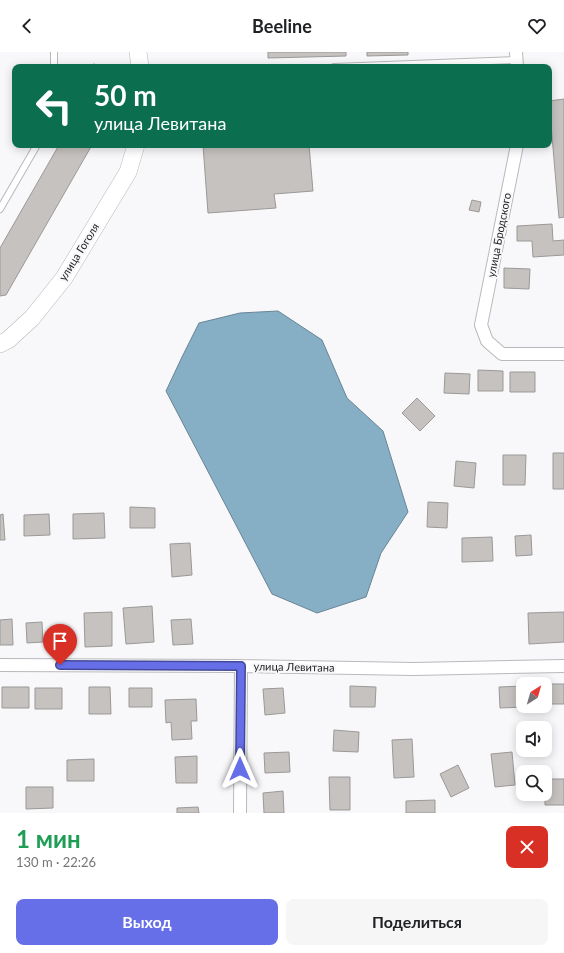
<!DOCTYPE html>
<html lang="ru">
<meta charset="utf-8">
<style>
body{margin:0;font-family:Lato,sans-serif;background:#f6f6f6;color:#202124;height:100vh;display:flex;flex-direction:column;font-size:15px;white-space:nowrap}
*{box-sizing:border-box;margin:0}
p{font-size:13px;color:#757577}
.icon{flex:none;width:22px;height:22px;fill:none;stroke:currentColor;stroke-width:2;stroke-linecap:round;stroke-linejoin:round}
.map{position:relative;height:761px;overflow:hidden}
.panel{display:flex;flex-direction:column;background:#fff;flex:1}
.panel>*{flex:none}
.top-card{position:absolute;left:12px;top:12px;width:540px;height:84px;border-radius:8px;box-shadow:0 2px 10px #0003;background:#0b6e4f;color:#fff;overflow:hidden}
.needle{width:26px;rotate:37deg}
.controls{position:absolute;left:516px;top:625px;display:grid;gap:8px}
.controls a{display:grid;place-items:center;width:36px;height:36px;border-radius:8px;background:#fff;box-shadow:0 2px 10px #0003;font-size:20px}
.pin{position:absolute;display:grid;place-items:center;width:34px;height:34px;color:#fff;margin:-41px -17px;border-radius:50% 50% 50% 0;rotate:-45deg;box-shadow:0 0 4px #0007}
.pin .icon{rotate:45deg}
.me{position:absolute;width:44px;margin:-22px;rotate:0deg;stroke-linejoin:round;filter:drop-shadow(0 0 3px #0008)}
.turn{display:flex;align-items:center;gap:14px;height:84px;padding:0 16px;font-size:18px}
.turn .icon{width:52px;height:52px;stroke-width:2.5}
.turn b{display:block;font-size:28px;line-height:34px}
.round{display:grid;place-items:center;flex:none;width:42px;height:42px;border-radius:8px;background:#f6f6f6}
.overview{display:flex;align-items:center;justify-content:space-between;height:68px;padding:0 16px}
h1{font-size:24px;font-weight:700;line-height:30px;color:#1e9e55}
.cta{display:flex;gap:8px;margin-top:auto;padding:8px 16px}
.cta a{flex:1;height:46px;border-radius:8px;background:#666fe8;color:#fff;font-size:16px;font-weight:700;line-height:46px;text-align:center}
.cta a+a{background:#f6f6f6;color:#202124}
header{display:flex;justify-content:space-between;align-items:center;height:52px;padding:0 16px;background:#fff;font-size:18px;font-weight:700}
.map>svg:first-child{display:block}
</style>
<header><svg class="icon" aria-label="back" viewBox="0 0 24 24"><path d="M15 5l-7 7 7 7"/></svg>Beeline<svg class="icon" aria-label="heart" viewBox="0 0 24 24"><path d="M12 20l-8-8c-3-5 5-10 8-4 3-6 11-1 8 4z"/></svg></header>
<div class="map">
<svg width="564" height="761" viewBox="0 0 564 761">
<rect width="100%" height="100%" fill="#f8f8fb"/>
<!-- water -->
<path fill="#86aec5" stroke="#698595" d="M 278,259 L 322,288 L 347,346 L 383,379 L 408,460 L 381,501 L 366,545 L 317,561 L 272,542 L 166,339 L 182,305 L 199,271 L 240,261 Z"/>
<!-- building -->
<path fill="#c5c2c0" stroke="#9b9997" d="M 268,0 L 346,0 L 346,4 L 268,6 Z
M 367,0 L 408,0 L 408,3 L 367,4 Z
M 95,12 L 95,15 L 79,15 Z
M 564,47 L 564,165 L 559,166 L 549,49 Z
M 59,93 L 92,93 L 6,243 L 0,244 L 0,196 Z
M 203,93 L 309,93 L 313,139 L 274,142 L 276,156 L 208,161 Z
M 472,148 L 481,150 L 479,160 L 469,158 Z
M 552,172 L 553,189 L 564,188 L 564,203 L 533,205 L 532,189 L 517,189 L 517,174 Z
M 504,216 L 530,217 L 529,237 L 504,236 Z
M 478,318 L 503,319 L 503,339 L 478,339 Z
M 510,320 L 535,320 L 535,340 L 510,340 Z
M 445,321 L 470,322 L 469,342 L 444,341 Z
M 417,346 L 435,364 L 420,379 L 402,361 Z
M 553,401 L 564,401 L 564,437 L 553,437 Z
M 503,403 L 526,403 L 525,433 L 503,433 Z
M 456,409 L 476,411 L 474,436 L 454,434 Z
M 428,450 L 448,451 L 447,476 L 427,475 Z
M 130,455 L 155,456 L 155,476 L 130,476 Z
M 104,461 L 105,486 L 73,487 L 73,462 Z
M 3,462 L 5,488 L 0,488 L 0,463 Z
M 49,462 L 50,483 L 24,484 L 24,463 Z
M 531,483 L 532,503 L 516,504 L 515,484 Z
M 492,485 L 493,509 L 462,510 L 462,486 Z
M 190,491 L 192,523 L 172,525 L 170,492 Z
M 152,554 L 154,590 L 126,592 L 123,556 Z
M 112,560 L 112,594 L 85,595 L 84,561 Z
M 564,560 L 564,590 L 529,592 L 528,561 Z
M 12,567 L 13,593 L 0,593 L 0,568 Z
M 191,567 L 193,592 L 173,593 L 171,568 Z
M 42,570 L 43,590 L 27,591 L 26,571 Z
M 549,632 L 564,632 L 564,652 L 549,652 Z
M 350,634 L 376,635 L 375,655 L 350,655 Z
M 523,634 L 523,654 L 525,655 L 500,656 L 499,635 Z
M 2,635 L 29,635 L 29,656 L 2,656 Z
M 89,635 L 110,635 L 111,662 L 89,662 Z
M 35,636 L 62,636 L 62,657 L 35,657 Z
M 129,636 L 152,636 L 152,655 L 129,655 Z
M 283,636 L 285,661 L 265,663 L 263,637 Z
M 196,647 L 197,669 L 191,669 L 192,687 L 172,688 L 171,670 L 166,671 L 165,648 Z
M 334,678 L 359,680 L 358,700 L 333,699 Z
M 412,687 L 414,725 L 394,726 L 392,688 Z
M 289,700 L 290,720 L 265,721 L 264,701 Z
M 512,700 L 515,733 L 495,735 L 491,702 Z
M 197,704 L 197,731 L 176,731 L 175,705 Z
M 94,707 L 94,729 L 67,729 L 67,708 Z
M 458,713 L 469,736 L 451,745 L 440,722 Z
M 329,725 L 350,725 L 350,758 L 330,758 Z
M 545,727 L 564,727 L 564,753 L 545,753 Z
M 26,735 L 53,735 L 53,756 L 26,757 Z
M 283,739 L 284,761 L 264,761 L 263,741 Z
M 435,748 L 435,761 L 406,761 L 406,749 Z
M 198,755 L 199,761 L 177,761 L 177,756 Z"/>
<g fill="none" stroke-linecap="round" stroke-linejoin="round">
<!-- lane casing -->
<g stroke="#b9b9bc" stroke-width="8">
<path id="lane" d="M 54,15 L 54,0
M 334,15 L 516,8
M 0,157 L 37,93"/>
</g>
<!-- street casing -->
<g stroke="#b9b9bc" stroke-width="14">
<path id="street" d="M 516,0 L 517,15
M 517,93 L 481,273 L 487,289 L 502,302 L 564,302
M 0,613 L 241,614 L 414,617 L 564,614
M 240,761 L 241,614"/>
</g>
<!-- secondary casing -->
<g stroke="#b9b9bc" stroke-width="18">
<path id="secondary" d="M 138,0 L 140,15
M 0,292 L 8,288 L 32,266 L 64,226 L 128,120 L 136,93"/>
</g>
<!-- lane -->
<use href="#lane" stroke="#fff" stroke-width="6"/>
<!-- street -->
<use href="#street" stroke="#fff" stroke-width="12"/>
<!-- secondary -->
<use href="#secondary" stroke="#fff" stroke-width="17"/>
</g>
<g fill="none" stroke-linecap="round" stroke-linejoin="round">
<!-- route casing -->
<g stroke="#424897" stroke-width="10">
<path id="route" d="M 60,613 L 241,614 L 240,717"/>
</g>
<!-- route -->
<use href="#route" stroke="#666fe8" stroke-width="7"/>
</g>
<g text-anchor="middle" stroke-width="4" stroke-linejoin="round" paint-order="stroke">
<!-- street labels -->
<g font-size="11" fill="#252526" stroke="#f8f8fb">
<text transform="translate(499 183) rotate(-79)" y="4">улица Бродского</text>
<text transform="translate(79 200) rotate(-58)" y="4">улица Гоголя</text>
<text transform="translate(294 615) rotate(1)" y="4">улица Левитана</text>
</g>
</g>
</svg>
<div class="controls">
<a><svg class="needle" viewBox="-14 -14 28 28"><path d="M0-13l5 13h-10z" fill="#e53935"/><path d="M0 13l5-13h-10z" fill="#757577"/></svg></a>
<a><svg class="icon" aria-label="sound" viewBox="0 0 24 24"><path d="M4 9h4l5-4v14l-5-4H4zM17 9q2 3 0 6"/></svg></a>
<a><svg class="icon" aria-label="search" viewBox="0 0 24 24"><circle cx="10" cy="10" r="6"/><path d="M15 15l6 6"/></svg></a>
</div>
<div class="pin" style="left:60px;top:613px;background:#d93025"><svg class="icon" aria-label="arrive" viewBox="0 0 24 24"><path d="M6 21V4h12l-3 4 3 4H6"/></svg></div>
<svg class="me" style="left:240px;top:717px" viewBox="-20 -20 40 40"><path d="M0-17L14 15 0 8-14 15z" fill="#666fe8" stroke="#fff" stroke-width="4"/></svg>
<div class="top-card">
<div class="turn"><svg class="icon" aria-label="left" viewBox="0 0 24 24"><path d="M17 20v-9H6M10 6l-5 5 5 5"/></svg><div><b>50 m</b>улица Левитана</div></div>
</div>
</div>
<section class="panel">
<div class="overview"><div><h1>1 мин</h1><p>130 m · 22:26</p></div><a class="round" style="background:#d93025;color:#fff"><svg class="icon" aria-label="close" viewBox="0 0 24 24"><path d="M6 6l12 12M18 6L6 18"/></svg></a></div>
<div class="cta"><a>Выход</a><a>Поделиться</a></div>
</section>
